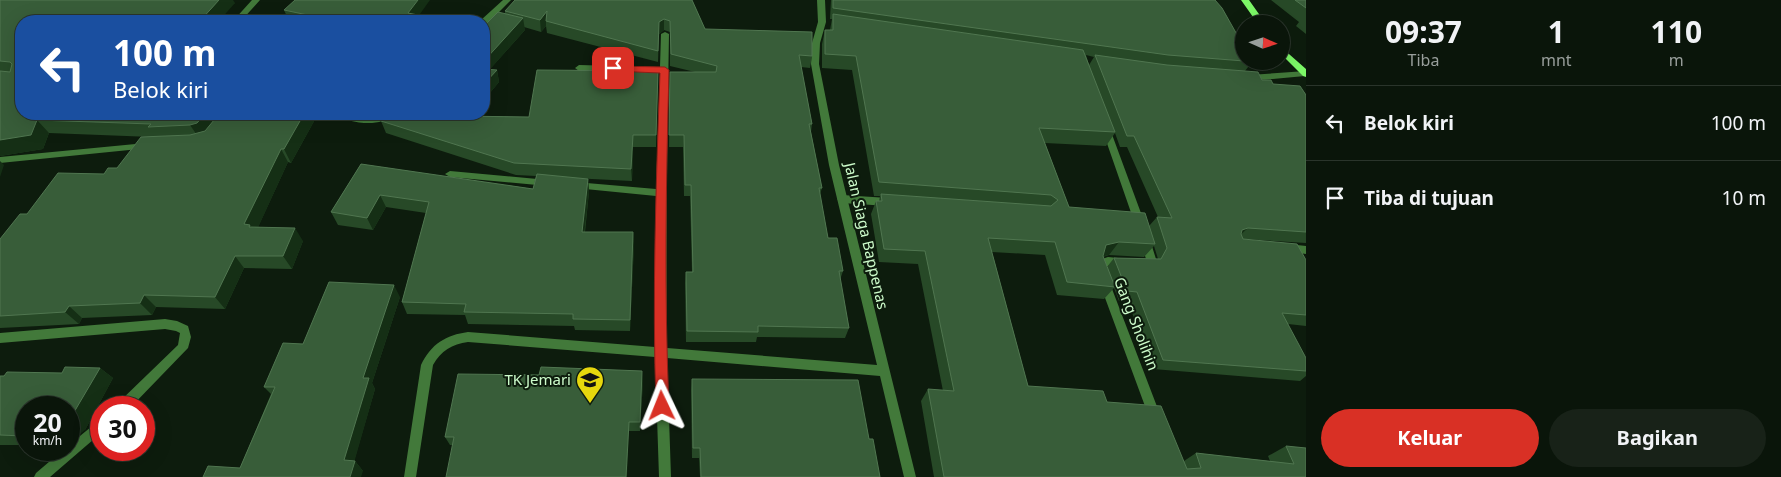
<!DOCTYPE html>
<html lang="id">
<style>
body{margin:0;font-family:"Noto Sans",sans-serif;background:#182218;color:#f1f3f6;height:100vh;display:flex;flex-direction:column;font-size:19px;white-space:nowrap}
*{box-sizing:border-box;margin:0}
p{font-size:16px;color:#999f9c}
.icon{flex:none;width:28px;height:28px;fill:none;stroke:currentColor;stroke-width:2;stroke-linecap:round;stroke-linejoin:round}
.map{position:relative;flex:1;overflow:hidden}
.drawer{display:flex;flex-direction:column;background:#0a150a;width:475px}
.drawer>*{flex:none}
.hud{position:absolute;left:15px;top:15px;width:475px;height:105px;border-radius:20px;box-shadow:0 5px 20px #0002,0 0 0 1px #2a342b;background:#1a4fa0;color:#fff;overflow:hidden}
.needle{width:32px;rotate:93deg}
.fabs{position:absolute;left:1235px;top:15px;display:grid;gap:10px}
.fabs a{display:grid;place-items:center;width:55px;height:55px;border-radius:50%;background:#0a150a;box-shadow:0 5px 20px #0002,0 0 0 1px #2a342b;font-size:25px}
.speed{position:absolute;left:15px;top:396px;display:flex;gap:10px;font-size:25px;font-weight:700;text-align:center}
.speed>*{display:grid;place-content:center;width:65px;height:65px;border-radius:50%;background:#0a150a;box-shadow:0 5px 20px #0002,0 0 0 1px #2a342b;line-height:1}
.speed small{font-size:12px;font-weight:400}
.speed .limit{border:8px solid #d22;background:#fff;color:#111}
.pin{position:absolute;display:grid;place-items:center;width:42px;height:42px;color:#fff;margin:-21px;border-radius:10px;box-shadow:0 2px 8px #0006}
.me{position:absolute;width:55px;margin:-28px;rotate:358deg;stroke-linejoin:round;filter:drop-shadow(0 0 4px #0008)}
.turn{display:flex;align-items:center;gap:18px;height:105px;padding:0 15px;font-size:22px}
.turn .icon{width:65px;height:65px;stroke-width:2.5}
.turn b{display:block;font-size:35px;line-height:42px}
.eta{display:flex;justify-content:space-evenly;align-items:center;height:85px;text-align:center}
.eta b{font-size:30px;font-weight:700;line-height:35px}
.button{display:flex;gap:10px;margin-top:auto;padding:10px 15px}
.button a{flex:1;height:58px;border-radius:30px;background:#d93025;color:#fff;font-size:20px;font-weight:700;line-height:58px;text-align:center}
.button a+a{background:#182218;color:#f1f3f6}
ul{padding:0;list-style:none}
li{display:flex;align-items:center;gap:15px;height:75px;padding:0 15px;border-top:1px solid #2a342b}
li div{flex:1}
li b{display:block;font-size:19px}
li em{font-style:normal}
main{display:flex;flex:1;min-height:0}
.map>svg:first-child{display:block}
</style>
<main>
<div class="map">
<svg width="1306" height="477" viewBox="0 0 1306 477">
<rect width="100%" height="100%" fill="#0d1c0d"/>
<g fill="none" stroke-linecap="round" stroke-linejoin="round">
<!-- lane -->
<path fill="#42793a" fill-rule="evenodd" d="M 842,195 L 888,198 L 893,202 L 888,206 L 842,203 L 837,199 Z"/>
<!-- street -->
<path fill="#42793a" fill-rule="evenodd" d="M 252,0 L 260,0 L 241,21 L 233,21 Z
M 503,0 L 511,0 L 487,24 L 484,24 L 484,21 L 481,20 Z
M 817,0 L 825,0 L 826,22 L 820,43 L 819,64 L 839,165 L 916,477 L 904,477 L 880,376 L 667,358 L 671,477 L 659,477 L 655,357 L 468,342 C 452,344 441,351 433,365 L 416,477 L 404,477 L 421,365 C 431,344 446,335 468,332 L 655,347 L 656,196 L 575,188 L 570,185 L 575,182 L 656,189 L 660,72 L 579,71 L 575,68 L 579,65 L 660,67 L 661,34 L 665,32 L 669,34 C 667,138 666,243 667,348 L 877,365 L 829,165 L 811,64 L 812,43 L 818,22 Z
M 1306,71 L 1305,76 L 1249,81 L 1245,78 L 1249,75 Z
M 330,114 C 342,114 354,117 366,117 C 376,117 385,113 394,114 C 378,130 350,121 331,116 Z
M 1106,126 L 1110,129 L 1145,224 L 1143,227 L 1137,227 L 1135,224 L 1102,129 Z
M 146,143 L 149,144 L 150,146 L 149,148 L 0,163 L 0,157 Z
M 450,171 L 548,180 L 553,183 L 548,186 L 450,177 L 445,174 Z
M 1145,236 L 1149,237 L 1150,240 L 1156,259 L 1154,265 L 1141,268 L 1137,267 L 1136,264 L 1137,261 L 1146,259 L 1140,240 L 1141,237 Z
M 1288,244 L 1306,246 L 1306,254 L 1284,251 L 1283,248 L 1284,245 Z
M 1108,257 L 1128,259 L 1129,262 L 1128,265 C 1120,267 1110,263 1104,268 L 1161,417 L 1159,421 L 1155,423 L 1151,421 L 1149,417 L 1094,268 L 1096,261 Z
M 165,319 L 177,321 L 188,326 L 191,337 L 188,348 L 130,408 L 115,408 L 117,404 L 178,345 L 180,333 L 176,331 L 165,329 L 0,343 L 0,333 Z
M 101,420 L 101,433 L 50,477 L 34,477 L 36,473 L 63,450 L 69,450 L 69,445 L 97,422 Z"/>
<!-- secondary -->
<path fill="#7cf767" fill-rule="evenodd" d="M 1241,0 L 1249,0 L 1266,24 L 1258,24 Z
M 1281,47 L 1306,69 L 1306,77 L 1303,76 L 1281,54 Z"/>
</g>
<!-- wall -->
<path fill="#274927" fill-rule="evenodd" d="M 0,0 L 235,3 L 21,114 L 318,114 L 291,163 L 288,162 L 258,227 L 303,241 L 292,269 L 244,268 L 225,309 L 156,307 L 152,315 L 82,318 L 79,324 L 0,328 L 0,239 L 27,214 L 104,174 L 117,168 L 152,137 L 49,133 L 43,149 L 0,156 Z
M 692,0 L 705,29 L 812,56 L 810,68 L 801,67 L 812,124 L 811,132 L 822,188 L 820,194 L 828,238 L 843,271 L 840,280 L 849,328 L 845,338 L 757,337 L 756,342 L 686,342 L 685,283 L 686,272 L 692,272 L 690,196 L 684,196 L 683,147 L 669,147 L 670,72 L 695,72 L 670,66 L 670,32 L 664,30 L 659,34 L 658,62 L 547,33 L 546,26 L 541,32 L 524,27 L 525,30 L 490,69 L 497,70 L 499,82 L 484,100 L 484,26 L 505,14 L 505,11 Z
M 831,0 L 1215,0 L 1252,62 L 1245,71 L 1273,84 L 1306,95 L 1306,243 L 1244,239 L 1306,260 L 1306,326 L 1288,324 L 1306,371 L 1306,376 L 1300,381 L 1153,369 L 1128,302 L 1119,301 L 1114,288 L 1104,299 L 1057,295 L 1045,255 L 992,252 L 1028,386 L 1107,402 L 1184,461 L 1196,453 L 1270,461 L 1268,456 L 1286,446 L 1306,477 L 934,477 L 921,401 L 928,389 L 943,391 L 918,264 L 879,262 L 871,214 L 876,201 L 879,201 L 880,196 L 874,196 L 852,70 L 822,68 L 822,44 L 825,30 L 830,30 L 832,19 L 830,19 ZM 1086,55 L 1094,57 L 1089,65 ZM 1115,133 L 1120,147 L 1127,147 L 1158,217 L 1157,217 L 1149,226 L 1069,207 L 1045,143 L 1106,146 ZM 1154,246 L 1158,259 L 1114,258 L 1107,267 L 1103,257 L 1109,255 L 1144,257 Z
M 1271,0 L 1306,0 L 1306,34 L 1296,26 L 1299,22 Z
M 284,10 L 419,15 L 448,21 L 289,21 Z
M 658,71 L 656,147 L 633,147 L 632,181 L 572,178 L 588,179 L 589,192 L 585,232 L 633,232 L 634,245 L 630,331 L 575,330 L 574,326 L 468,324 L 465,315 L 407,314 L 402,302 L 426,213 L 386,207 L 373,230 L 338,225 L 331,212 L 361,164 L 533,189 L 536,176 L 516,175 L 386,133 L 381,121 L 395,114 L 472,114 L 470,116 L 529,117 Z
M 400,297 L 372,383 L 375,389 L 354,461 L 355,461 L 363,471 L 240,468 L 271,394 L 264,387 L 303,344 Z
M 100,368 L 113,378 L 85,430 L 26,408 L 26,445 L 0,445 L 0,376 L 62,373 Z
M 692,379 L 869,439 L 880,477 L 700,477 L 699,458 L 692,458 L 691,390 Z
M 643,381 L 640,431 L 629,431 L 452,445 L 450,445 L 445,437 Z"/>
<!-- shaded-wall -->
<path fill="#152f15" d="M 219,0 L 233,0 L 235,3 L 219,21 L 200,21 Z
M 418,0 L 430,0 L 415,21 L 408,13 Z
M 547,11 L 546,21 L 546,26 L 541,32 L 540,20 Z
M 523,18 L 525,30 L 484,76 L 484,61 Z
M 664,19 L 664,30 L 659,34 L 658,62 L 659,22 Z
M 497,70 L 499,82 L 484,100 L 484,84 Z
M 205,114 L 225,114 L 199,138 L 190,125 Z
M 304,114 L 318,114 L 291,163 L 284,149 Z
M 458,114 L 472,114 L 460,128 L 457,116 Z
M 37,120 L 49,133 L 43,149 L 0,156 L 0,140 Z
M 633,135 L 633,147 L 632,181 L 631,169 Z
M 281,149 L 288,162 L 256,232 L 244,224 Z
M 0,161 L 4,165 L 0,177 Z
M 588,179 L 589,192 L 583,244 L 582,232 Z
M 380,195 L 386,207 L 373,230 L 367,218 Z
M 295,228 L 303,241 L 292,269 L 283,256 Z
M 1248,228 L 1237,238 L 1242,230 Z
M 633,232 L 634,245 L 630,331 L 630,320 Z
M 1119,242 L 1109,255 L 1095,258 L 1106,245 Z
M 235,256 L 244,268 L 225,309 L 215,297 Z
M 394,285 L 400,297 L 372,383 L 375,389 L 352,470 L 344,460 L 363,378 Z
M 144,295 L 156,307 L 152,315 L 140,303 Z
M 69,306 L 82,318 L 79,324 L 65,312 Z
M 100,368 L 113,378 L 85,430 L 69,443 L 69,421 Z
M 642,371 L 643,381 L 640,431 L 640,422 Z
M 629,422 L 629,431 L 627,477 L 626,477 Z
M 25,433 L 26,434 L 26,438 L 23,436 Z
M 355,461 L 363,471 L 361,477 L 350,477 Z"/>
<!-- building -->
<path fill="#385d39" stroke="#507650" d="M 0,0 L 219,0 L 200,21 L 21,21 L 21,114 L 205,114 L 197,123 L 190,125 L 148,127 L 151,124 L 37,120 L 31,135 L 0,140 L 0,71 L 10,72 L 12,64 L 10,62 L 0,61 Z
M 295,0 L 418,0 L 408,13 L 448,21 L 336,21 L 284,10 Z
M 515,0 L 692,0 L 705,29 L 812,32 L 812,56 L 799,55 L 812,124 L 809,124 L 822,188 L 819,188 L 828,238 L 837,238 L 843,271 L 839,271 L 849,328 L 758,326 L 758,332 L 687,331 L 686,272 L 693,272 L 691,185 L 685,185 L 684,135 L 669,135 L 670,72 L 716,72 L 717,66 L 671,54 L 670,21 L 664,19 L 659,22 L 658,51 L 546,21 L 547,11 L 540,20 L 505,11 Z
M 833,0 L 1215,0 L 1222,8 L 1244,47 L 1244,61 L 1168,55 L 833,8 Z
M 1295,0 L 1306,0 L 1306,8 Z
M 498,12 L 523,18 L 484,61 L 484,26 Z
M 833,14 L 1083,50 L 1115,132 L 1039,128 L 1069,207 L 1145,213 L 1155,244 L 1119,242 L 1106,245 L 1103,256 L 1115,287 L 1067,282 L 1055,242 L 988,238 L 1028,386 L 1103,391 L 1107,402 L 1161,406 L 1187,469 L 1201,468 L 1196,453 L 1294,464 L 1286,446 L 1306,448 L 1306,477 L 944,477 L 928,389 L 954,391 L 925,251 L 884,249 L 876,201 L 882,201 L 881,194 L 1051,206 L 1058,200 L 1051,195 L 879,182 L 856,56 L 825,54 L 825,30 L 833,30 Z
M 1095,55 L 1167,65 L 1258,72 L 1262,80 L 1271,80 L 1273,84 L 1300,86 L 1306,95 L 1306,232 L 1248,228 L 1242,230 L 1241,234 L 1243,239 L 1297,244 L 1306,260 L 1306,315 L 1282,313 L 1306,358 L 1306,371 L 1163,360 L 1137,292 L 1127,291 L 1114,258 L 1161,259 L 1167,248 L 1157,217 L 1172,218 L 1134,136 L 1127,136 Z
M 484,69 L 497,70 L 484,84 Z
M 537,70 L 658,71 L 656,135 L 633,135 L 631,169 L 514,163 L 381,121 L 382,115 L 394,115 L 395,114 L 458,114 L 457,116 L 529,117 Z
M 219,114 L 304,114 L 284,149 L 281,149 L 244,224 L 250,225 L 249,227 L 295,228 L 283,256 L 235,256 L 215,297 L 144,295 L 140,303 L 69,306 L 65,312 L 0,316 L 0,239 L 20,214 L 27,214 L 58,173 L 104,174 L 108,168 L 117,168 L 141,137 L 190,135 L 205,131 Z
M 361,164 L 533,189 L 537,174 L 588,179 L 582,232 L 633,232 L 630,320 L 573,319 L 573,314 L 464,312 L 466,304 L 402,302 L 429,202 L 380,195 L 367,218 L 331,212 Z
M 329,282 L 394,285 L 363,378 L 369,378 L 344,460 L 355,461 L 350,477 L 203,477 L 208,466 L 240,468 L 275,387 L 264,387 L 283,343 L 303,344 Z
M 65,367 L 100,368 L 70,419 L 69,421 L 69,408 L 26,408 L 26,433 L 25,433 L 23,436 L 0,435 L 0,376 L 4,376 L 7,372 L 62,373 Z
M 541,367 L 642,371 L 640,422 L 629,422 L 626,477 L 446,477 L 454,437 L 445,437 L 458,374 L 539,375 Z
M 692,379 L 858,380 L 869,439 L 873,439 L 880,477 L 701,477 L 700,448 L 693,448 Z"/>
<!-- route -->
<path fill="#d93025" stroke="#8d1f18" d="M 610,66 L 665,67 L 669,70 C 666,182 664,294 669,406 L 667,411 L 662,412 L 658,411 L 656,406 C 652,295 656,184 660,73 L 613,71 L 610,71 Z"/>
<!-- icons -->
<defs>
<g id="school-pin" transform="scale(1.4375)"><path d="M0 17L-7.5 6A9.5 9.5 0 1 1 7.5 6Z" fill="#e6d70d" stroke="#0d1c0d"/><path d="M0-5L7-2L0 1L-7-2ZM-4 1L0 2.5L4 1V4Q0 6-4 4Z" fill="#111"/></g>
</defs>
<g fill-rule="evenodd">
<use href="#school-pin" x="590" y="380"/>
</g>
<g text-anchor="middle" stroke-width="4" stroke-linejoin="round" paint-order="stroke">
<!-- street labels -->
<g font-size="15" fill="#cdfccb" stroke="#0d1c0d">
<text transform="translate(866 236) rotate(77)" y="5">Jalan Siaga Bappenas</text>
<text transform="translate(1136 324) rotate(69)" y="5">Gang Sholihin</text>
</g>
<!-- poi labels -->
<g font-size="15" fill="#cdfccb" stroke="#0d1c0d" text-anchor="end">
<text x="571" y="385">TK Jemari</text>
</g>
</g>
</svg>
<div class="fabs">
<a><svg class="needle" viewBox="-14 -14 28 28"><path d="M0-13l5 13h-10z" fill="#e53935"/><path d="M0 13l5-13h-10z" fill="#999f9c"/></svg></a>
</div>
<div class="speed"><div>20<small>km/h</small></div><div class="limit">30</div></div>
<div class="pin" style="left:613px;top:68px;background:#d93025"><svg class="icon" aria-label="arrive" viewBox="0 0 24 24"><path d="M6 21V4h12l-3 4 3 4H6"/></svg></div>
<svg class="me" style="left:662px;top:406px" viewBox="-20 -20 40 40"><path d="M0-17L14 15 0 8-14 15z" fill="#d93025" stroke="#fff" stroke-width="4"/></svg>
<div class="hud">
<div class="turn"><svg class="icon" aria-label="left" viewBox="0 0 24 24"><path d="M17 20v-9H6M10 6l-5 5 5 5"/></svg><div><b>100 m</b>Belok kiri</div></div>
</div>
</div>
<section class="drawer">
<div class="eta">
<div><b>09:37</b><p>Tiba</p></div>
<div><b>1</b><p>mnt</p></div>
<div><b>110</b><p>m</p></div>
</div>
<ul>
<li><svg class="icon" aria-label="left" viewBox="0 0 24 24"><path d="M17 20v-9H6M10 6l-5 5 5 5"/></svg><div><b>Belok kiri</b></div><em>100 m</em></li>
<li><svg class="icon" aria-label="arrive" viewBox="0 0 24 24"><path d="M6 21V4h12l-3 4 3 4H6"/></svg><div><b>Tiba di tujuan</b></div><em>10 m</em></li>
</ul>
<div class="button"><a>Keluar</a><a>Bagikan</a></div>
</section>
</main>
